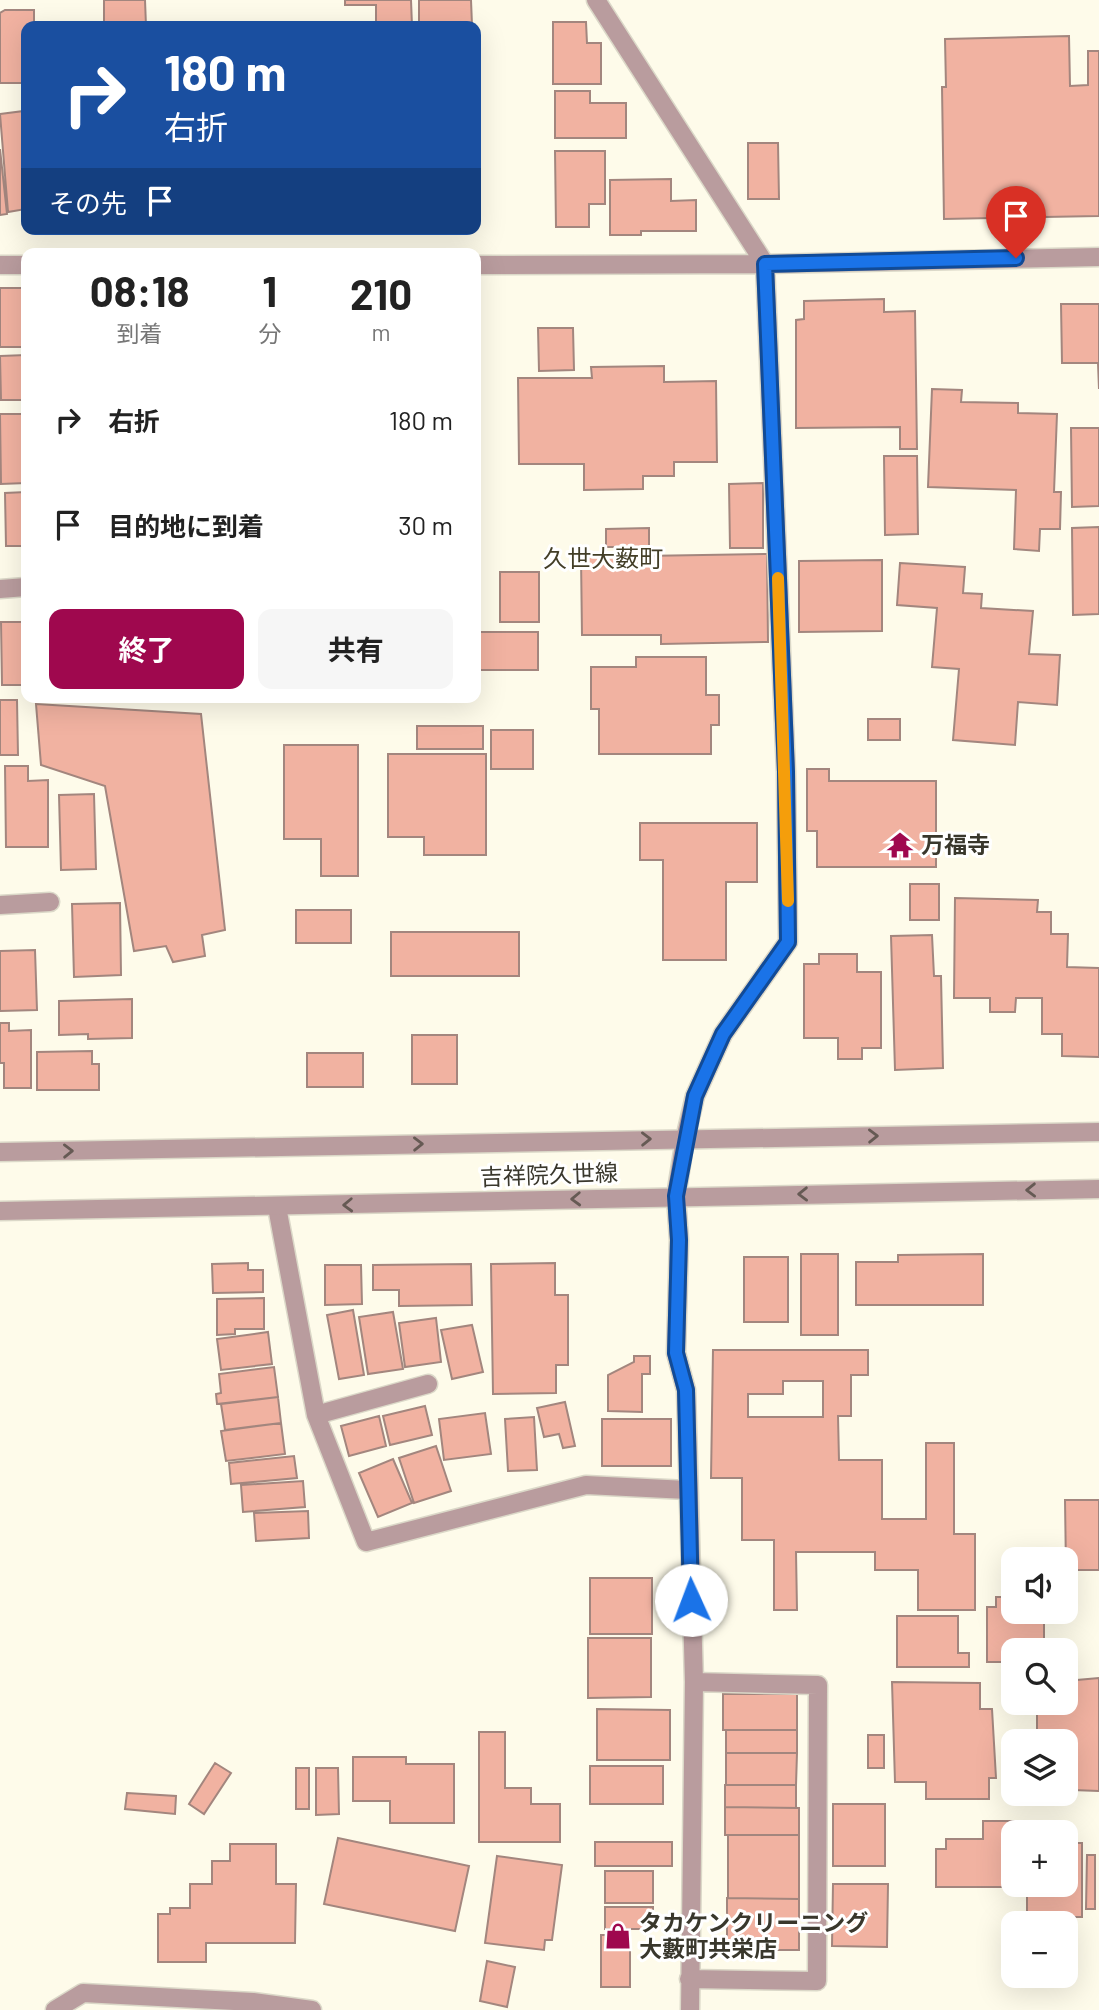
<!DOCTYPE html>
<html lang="ja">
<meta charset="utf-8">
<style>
body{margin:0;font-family:Barlow,"Noto Sans JP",sans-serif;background:#f6f6f6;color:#222;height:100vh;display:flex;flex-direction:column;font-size:26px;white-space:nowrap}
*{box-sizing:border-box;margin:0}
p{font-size:23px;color:#767676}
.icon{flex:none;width:38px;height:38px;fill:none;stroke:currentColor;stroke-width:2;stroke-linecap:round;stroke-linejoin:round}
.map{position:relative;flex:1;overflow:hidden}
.side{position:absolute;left:21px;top:248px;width:460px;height:455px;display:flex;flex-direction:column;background:#fff;border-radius:14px;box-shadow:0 7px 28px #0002}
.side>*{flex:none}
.banner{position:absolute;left:21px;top:21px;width:460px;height:214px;border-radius:14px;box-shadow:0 7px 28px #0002;background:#1a4fa0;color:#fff;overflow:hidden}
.buttons{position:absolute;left:1001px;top:1547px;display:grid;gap:14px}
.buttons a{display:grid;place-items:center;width:77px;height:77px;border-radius:14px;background:#fff;box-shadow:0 7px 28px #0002;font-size:35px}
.pin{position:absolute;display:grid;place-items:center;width:60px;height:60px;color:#fff;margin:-72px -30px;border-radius:50% 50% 50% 0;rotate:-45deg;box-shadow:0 0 7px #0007}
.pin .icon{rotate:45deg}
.me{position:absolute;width:77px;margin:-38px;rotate:358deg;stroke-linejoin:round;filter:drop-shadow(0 0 5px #0008)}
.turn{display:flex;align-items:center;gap:24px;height:147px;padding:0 28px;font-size:32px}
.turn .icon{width:91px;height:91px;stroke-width:2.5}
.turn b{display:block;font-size:49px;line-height:60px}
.then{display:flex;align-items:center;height:66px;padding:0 28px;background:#0003;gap:14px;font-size:26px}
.eta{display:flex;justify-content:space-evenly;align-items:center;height:119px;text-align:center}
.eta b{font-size:42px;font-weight:700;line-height:49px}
.button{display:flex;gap:14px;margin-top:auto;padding:14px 28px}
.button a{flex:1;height:80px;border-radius:14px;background:#9f084e;color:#fff;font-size:28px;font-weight:700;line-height:80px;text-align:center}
.button a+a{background:#f6f6f6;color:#222}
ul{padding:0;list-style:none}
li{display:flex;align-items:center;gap:21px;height:105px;padding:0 28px}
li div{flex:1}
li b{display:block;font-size:26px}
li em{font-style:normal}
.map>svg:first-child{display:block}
</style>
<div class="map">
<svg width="1099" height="2010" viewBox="0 0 1099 2010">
<rect width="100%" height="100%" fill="#fefbea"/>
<!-- building -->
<path fill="#f1b2a1" stroke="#a3867e" stroke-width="2" fill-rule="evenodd" d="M 104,0 L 145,0 L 146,26 L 104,26 Z
M 345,0 L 411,0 L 412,26 L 376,26 L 376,5 L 345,5 Z
M 419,0 L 471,0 L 472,25 L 419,26 Z
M 5,10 L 34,10 L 34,26 L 26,26 L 26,83 L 0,83 L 0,13 Z
M 553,22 L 586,22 L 587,43 L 601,43 L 601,84 L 553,84 Z
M 1069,36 L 1070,86 L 1088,85 L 1088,51 L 1099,51 L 1099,216 L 944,219 L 942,87 L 946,87 L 945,39 Z
M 555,91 L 590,91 L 590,103 L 626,103 L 626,138 L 555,138 Z
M 24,111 L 26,209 L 8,212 L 0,114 Z
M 748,143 L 778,143 L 779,199 L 748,199 Z
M 0,149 L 7,214 L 0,215 Z
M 555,151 L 605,151 L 605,204 L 589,204 L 589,227 L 556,227 Z
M 671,179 L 671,201 L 696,200 L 696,231 L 641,231 L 641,235 L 610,235 L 610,180 Z
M 0,288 L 26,288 L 26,347 L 0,347 Z
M 884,299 L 884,312 L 915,311 L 917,449 L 900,449 L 900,427 L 796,428 L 796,320 L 804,319 L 804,301 Z
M 1061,304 L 1099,304 L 1099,389 L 1098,363 L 1062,363 Z
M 538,328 L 573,328 L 574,370 L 539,371 Z
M 26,355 L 26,400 L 1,400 L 0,356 Z
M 664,366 L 664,382 L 716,381 L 717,462 L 674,462 L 674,476 L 643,476 L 643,489 L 584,490 L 584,464 L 519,464 L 518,378 L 592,378 L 591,367 Z
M 932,389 L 962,390 L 961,402 L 1018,403 L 1018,413 L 1057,414 L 1054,492 L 1061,492 L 1060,529 L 1040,529 L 1039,551 L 1014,549 L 1016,490 L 928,487 Z
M 0,414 L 26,414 L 26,483 L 1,484 Z
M 1071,428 L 1099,428 L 1099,506 L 1072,507 Z
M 884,456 L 917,456 L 918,534 L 885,535 Z
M 763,483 L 763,548 L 730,548 L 729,484 Z
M 26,492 L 26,546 L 6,546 L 5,493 Z
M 1099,527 L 1099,614 L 1073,615 L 1072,528 Z
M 649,528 L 649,547 L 606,547 L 606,529 Z
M 767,554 L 768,642 L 661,644 L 661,635 L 582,635 L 581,557 Z
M 882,560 L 882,631 L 799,632 L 799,561 Z
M 900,563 L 965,567 L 963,593 L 982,594 L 981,608 L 1033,611 L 1029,654 L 1060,655 L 1057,705 L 1018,702 L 1015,745 L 953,740 L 959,669 L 932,667 L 937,608 L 897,605 Z
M 500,572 L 539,572 L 539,622 L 500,622 Z
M 1,622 L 22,622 L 22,632 L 26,632 L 26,685 L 2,685 Z
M 476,632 L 538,632 L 538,670 L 476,670 Z
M 636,657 L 706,657 L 706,695 L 719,695 L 719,725 L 711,725 L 711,754 L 599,754 L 599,709 L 591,709 L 591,667 L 636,667 Z
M 0,700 L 17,700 L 18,755 L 0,755 Z
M 36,704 L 201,714 L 225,930 L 202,935 L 205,956 L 173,962 L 166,946 L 134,951 L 105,786 L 41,765 Z
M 868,719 L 900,719 L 900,740 L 868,740 Z
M 417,726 L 483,726 L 483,749 L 417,749 Z
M 491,730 L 533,730 L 533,769 L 491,769 Z
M 284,745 L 358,745 L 358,876 L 321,876 L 321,839 L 284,839 Z
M 388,754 L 486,754 L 486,855 L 424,855 L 424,837 L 388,837 Z
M 5,766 L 28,766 L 28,781 L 48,780 L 48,847 L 6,847 Z
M 807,769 L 829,769 L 829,781 L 936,781 L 936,867 L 817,867 L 817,831 L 807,831 Z
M 94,794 L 96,869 L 61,870 L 59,795 Z
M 640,823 L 757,823 L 757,882 L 726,882 L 726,960 L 663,960 L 663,860 L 640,860 Z
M 910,884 L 939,884 L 939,920 L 910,920 Z
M 955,898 L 1038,900 L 1037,912 L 1051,912 L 1051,934 L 1068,934 L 1067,967 L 1099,968 L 1099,1057 L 1062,1056 L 1062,1034 L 1042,1034 L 1042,998 L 1016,998 L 1015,1012 L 990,1012 L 990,998 L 954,998 Z
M 120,903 L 121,975 L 74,977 L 72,904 Z
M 296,910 L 351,910 L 351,943 L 296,943 Z
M 391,932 L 519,932 L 519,976 L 391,976 Z
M 932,935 L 934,976 L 941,976 L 943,1068 L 895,1070 L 891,936 Z
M 35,950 L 37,1010 L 0,1011 L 0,951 Z
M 819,954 L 857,954 L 857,972 L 881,972 L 881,1048 L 862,1048 L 862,1059 L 838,1059 L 838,1038 L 804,1038 L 804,964 L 819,964 Z
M 132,999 L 132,1038 L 88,1039 L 88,1034 L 59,1035 L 59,1001 Z
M 0,1023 L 9,1023 L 9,1031 L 31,1030 L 31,1088 L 4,1088 L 4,1063 L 0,1063 Z
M 412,1035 L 457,1035 L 457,1084 L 412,1084 Z
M 92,1051 L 92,1064 L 99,1064 L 99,1090 L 37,1090 L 37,1052 Z
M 307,1053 L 363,1053 L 363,1087 L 307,1087 Z
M 801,1254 L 838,1254 L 838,1335 L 801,1335 Z
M 983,1254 L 983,1305 L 856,1305 L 856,1262 L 898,1262 L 898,1255 Z
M 744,1257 L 788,1257 L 788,1322 L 744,1322 Z
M 248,1263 L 248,1270 L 263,1270 L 263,1292 L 213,1293 L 212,1264 Z
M 555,1263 L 555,1295 L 568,1295 L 568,1365 L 556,1365 L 556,1393 L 493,1394 L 491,1264 Z
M 471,1264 L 472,1305 L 399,1306 L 399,1290 L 373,1290 L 373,1265 Z
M 325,1265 L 361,1265 L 362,1304 L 325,1305 Z
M 264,1298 L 264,1329 L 235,1329 L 235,1334 L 217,1335 L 217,1299 Z
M 353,1310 L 364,1375 L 339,1379 L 327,1315 Z
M 393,1312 L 403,1369 L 368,1374 L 359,1317 Z
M 436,1318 L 441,1362 L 405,1367 L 399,1323 Z
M 472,1325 L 483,1372 L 452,1379 L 441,1330 Z
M 268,1332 L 272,1364 L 221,1370 L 217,1339 Z
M 713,1350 L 868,1350 L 868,1375 L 851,1375 L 851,1416 L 838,1416 L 839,1460 L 882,1460 L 882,1519 L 926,1519 L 926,1443 L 954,1443 L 954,1534 L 975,1534 L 975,1610 L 918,1610 L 918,1570 L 875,1570 L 875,1552 L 796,1552 L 797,1610 L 774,1610 L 774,1540 L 742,1540 L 742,1478 L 711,1478 ZM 783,1381 L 823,1381 L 823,1417 L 748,1417 L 748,1394 L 783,1394 Z
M 634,1356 L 650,1356 L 650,1374 L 642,1374 L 642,1412 L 608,1411 L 608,1375 L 634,1362 Z
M 274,1367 L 278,1397 L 217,1404 L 216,1394 L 221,1393 L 219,1374 Z
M 278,1397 L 281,1423 L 225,1430 L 221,1404 Z
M 565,1402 L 575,1446 L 563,1448 L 559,1434 L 544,1437 L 537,1408 Z
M 425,1406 L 432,1435 L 390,1445 L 383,1416 Z
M 485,1413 L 491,1454 L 444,1460 L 439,1419 Z
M 379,1416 L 386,1446 L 349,1456 L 341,1426 Z
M 534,1417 L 537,1470 L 508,1471 L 505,1419 Z
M 602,1419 L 671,1419 L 671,1466 L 602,1466 Z
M 281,1423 L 285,1454 L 226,1461 L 221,1431 Z
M 436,1446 L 451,1491 L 414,1503 L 399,1458 Z
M 294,1456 L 297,1478 L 231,1484 L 229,1463 Z
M 393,1459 L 412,1503 L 378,1517 L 359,1473 Z
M 303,1481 L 305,1507 L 243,1512 L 241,1485 Z
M 1065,1500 L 1099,1500 L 1099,1570 L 1066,1570 Z
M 308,1511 L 309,1538 L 256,1541 L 254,1513 Z
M 590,1578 L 652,1578 L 652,1634 L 590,1634 Z
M 996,1597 L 1013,1597 L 1013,1612 L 1060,1612 L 1060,1619 L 1044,1619 L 1044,1650 L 1013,1650 L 1013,1662 L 987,1662 L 987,1607 L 996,1607 Z
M 897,1616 L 958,1616 L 958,1653 L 969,1653 L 969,1667 L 897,1667 Z
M 588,1638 L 651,1638 L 651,1697 L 588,1698 Z
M 1099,1678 L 1099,1791 L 1073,1790 L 1073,1786 L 1066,1786 L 1066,1741 L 1037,1741 L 1037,1703 L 1066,1703 L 1066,1681 Z
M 892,1682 L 980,1683 L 980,1709 L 992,1709 L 996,1778 L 989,1778 L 989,1799 L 926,1799 L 926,1782 L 895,1782 Z
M 723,1694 L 797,1694 L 797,1730 L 723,1730 Z
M 597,1709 L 670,1710 L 670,1760 L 597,1760 Z
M 726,1730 L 797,1730 L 797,1753 L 726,1753 Z
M 479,1732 L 505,1732 L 505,1788 L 531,1788 L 531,1804 L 560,1804 L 560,1842 L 479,1842 Z
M 868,1735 L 884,1735 L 884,1768 L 868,1768 Z
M 726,1753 L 797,1753 L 796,1785 L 726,1785 Z
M 353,1757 L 406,1757 L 406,1764 L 454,1764 L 454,1823 L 390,1823 L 390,1801 L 353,1801 Z
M 215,1763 L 231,1773 L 204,1814 L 189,1804 Z
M 590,1766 L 663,1766 L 663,1804 L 590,1804 Z
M 296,1768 L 309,1768 L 309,1809 L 296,1809 Z
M 316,1768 L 338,1768 L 339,1814 L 316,1815 Z
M 725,1785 L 796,1785 L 796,1808 L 725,1807 Z
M 127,1793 L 176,1796 L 175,1814 L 125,1809 Z
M 833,1804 L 885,1804 L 885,1866 L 833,1866 Z
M 725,1807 L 799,1808 L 799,1835 L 725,1835 Z
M 983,1821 L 1017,1821 L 1017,1832 L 1013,1832 L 1013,1885 L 1017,1887 L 936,1887 L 936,1849 L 946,1849 L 946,1839 L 983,1839 Z
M 728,1835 L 799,1835 L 799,1899 L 728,1898 Z
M 338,1838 L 469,1866 L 455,1931 L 324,1904 Z
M 595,1842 L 672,1842 L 672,1866 L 595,1866 Z
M 1066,1843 L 1082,1843 L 1082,1917 L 1027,1917 L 1027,1885 L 1066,1885 Z
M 230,1844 L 276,1844 L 276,1884 L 296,1884 L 295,1943 L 206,1943 L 206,1962 L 158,1962 L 158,1914 L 170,1914 L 170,1908 L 190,1908 L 190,1884 L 212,1884 L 212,1861 L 230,1861 Z
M 1087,1855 L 1095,1855 L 1095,1909 L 1086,1909 Z
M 497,1856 L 562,1865 L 552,1940 L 545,1940 L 544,1950 L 485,1943 Z
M 605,1871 L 653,1871 L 653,1903 L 605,1903 Z
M 833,1884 L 888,1884 L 887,1947 L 832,1946 Z
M 727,1898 L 799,1899 L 799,1950 L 727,1950 Z
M 605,1907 L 653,1907 L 653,1929 L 605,1929 Z
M 601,1935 L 630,1935 L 630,1987 L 601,1987 Z
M 487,1961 L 515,1967 L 507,2007 L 480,2001 Z"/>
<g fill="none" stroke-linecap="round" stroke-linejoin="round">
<!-- minor casing -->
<g stroke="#dbd8c8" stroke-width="21">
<path id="minor" d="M 596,0 L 765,264 L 786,772 L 788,942 L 723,1034 L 695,1096 L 685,1139 L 676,1196 L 679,1240 L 676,1353 L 686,1390 L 694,1682 L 690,2010
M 0,265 L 26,265
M 476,265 L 765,264 L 1099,257
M 0,589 L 26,587
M 0,905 L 50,902
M 277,1207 L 316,1415 L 366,1542 L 586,1485 L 687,1490
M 316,1415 L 428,1384
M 689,1979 L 817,1981 L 818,1685 L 694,1682
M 55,2010 L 83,1993 L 253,2002 L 312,2010"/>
</g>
<!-- tertiary casing -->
<g stroke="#dbd8c8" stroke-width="21">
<path id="tertiary" d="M 0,1152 L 1099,1132
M 0,1211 L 1099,1189"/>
</g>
<!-- minor -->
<use href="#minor" stroke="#b99c9e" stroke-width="18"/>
<!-- tertiary -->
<use href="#tertiary" stroke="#b99c9e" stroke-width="18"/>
</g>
<!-- one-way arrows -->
<defs><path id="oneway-chevron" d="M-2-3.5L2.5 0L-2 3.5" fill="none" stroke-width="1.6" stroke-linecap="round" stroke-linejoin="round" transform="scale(1.75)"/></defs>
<g stroke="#665a54">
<use href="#oneway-chevron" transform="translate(873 1136) rotate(-1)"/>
<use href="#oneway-chevron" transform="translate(646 1139) rotate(-1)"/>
<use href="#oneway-chevron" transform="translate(418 1144) rotate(-1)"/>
<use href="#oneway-chevron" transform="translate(68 1151) rotate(-1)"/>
<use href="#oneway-chevron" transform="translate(1031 1190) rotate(179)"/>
<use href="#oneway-chevron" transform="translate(803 1194) rotate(179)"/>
<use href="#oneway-chevron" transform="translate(576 1199) rotate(178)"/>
<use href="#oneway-chevron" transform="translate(348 1205) rotate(178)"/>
</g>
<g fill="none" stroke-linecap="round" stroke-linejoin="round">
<!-- route casing -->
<g stroke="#114b97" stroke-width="18">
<path id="route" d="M 691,1600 L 686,1390 L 676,1353 L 679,1240 L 676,1196 L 695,1096 L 723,1034 L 788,942 L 786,772 L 765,264 L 1016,258"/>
</g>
<!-- route -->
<use href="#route" stroke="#1a73e8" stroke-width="12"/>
<!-- slow -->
<path stroke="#f59e0b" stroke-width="12" d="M 778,578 L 788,901"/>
</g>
<!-- icons -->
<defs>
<g id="temple-bare" transform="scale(2.1)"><path d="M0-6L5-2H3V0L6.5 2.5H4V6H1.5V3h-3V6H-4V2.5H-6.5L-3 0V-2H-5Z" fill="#9f084e" stroke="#fff" stroke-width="2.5" paint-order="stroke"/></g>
<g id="shop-bare" transform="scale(2.1)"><path d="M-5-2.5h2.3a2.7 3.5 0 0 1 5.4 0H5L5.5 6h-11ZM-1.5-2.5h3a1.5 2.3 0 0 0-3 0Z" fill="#9f084e" stroke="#fff" stroke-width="2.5" paint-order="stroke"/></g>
</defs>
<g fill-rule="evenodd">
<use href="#temple-bare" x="900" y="845"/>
<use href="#shop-bare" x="618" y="1936"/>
</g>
<g text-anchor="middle" stroke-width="6" stroke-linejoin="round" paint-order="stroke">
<!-- poi labels -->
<g font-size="23" font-weight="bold" fill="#39372c" stroke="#fff" text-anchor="start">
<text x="921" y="853">万福寺</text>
<text x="639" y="1931">タカケンクリーニング<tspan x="639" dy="26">大藪町共栄店</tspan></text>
</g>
<!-- street labels -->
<g font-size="23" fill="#39372c" stroke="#fff">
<text transform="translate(549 1175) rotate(-2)" y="8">吉祥院久世線</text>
</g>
<!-- neighbourhood labels -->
<g font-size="24" fill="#433e27" stroke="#fff">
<text x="603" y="567">久世大薮町</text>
</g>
</g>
</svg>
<div class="buttons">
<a><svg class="icon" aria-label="sound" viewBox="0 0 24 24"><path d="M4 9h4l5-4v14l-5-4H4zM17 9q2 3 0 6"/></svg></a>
<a><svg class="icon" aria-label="search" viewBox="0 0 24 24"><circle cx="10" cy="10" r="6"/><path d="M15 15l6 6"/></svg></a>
<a><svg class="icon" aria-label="layers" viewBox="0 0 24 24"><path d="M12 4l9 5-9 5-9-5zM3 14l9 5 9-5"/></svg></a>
<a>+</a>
<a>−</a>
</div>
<div class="pin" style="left:1016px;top:258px;background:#d93025"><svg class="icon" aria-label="arrive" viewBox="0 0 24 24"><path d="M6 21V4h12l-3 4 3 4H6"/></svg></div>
<svg class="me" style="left:691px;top:1600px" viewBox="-20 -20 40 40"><circle r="19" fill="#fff"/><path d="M0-13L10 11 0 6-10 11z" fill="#1a73e8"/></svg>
<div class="banner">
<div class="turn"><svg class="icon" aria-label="right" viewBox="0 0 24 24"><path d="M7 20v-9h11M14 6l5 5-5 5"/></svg><div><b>180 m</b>右折</div></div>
<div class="then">その先<svg class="icon" aria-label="arrive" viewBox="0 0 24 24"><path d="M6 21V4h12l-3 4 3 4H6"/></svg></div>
</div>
<section class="side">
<div class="eta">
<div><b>08:18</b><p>到着</p></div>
<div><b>1</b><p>分</p></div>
<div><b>210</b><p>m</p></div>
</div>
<ul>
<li><svg class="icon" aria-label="right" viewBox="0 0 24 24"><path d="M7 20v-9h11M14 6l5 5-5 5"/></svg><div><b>右折</b></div><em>180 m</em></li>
<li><svg class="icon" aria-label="arrive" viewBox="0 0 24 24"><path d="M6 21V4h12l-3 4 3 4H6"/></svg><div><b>目的地に到着</b></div><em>30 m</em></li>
</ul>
<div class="button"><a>終了</a><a>共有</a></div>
</section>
</div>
